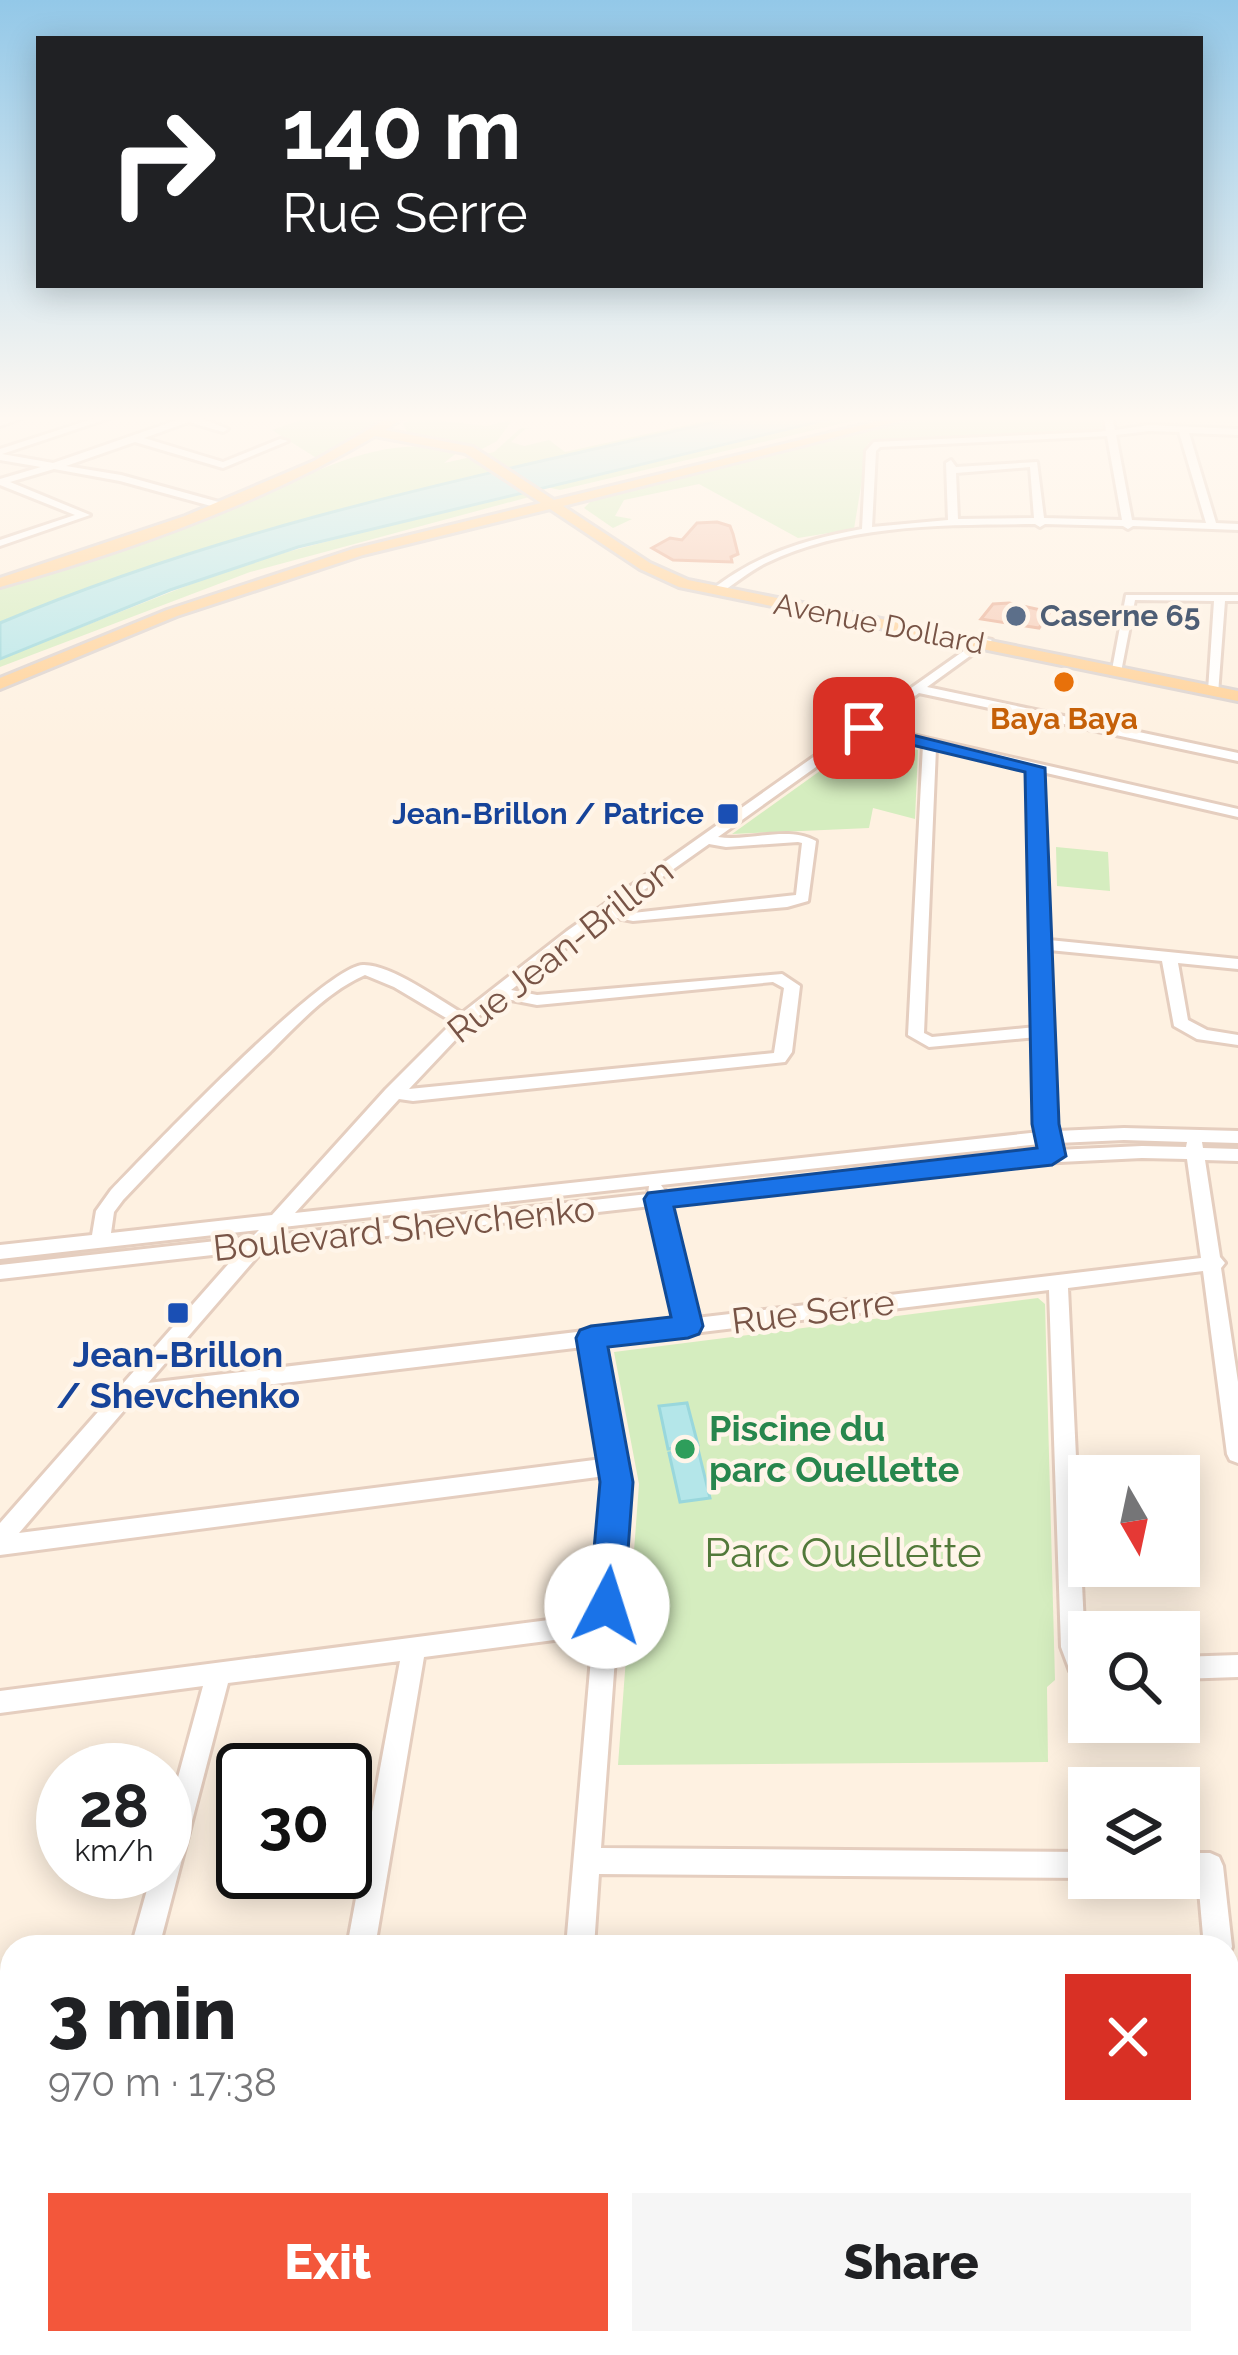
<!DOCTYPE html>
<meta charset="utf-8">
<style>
body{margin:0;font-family:Raleway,sans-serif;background:#f6f6f6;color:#202124;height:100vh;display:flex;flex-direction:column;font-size:45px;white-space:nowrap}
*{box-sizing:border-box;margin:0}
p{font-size:39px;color:#757577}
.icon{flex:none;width:66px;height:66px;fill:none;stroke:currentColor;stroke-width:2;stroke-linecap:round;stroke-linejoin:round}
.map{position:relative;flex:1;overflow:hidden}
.panel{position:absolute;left:0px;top:1935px;width:1239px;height:420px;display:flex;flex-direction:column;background:#fff;border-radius:36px 36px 0 0;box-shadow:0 6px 30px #0003}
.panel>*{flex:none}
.top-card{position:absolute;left:36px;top:36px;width:1167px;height:252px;border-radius:0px;box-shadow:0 6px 30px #0003;background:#202124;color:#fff;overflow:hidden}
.needle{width:78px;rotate:171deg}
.fabs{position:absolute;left:1068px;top:1455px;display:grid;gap:24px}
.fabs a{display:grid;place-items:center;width:132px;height:132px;border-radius:0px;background:#fff;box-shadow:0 6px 30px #0003;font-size:60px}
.speed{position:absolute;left:36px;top:1743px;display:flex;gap:24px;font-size:60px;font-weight:700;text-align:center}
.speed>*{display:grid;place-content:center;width:156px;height:156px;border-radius:50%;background:#fff;box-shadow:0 6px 30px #0003;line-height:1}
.speed small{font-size:30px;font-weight:400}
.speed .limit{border:6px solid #111;border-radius:18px;background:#fff;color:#111}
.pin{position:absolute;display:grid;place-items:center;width:102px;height:102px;color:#fff;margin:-51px;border-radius:24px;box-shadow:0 6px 18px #0006}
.me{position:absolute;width:132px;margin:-66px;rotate:5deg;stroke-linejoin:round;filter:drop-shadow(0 0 9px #0008)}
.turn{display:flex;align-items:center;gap:42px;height:252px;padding:0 48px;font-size:54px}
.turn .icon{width:156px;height:156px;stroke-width:2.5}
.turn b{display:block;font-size:84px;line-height:102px}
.round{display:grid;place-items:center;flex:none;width:126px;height:126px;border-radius:0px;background:#f6f6f6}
.overview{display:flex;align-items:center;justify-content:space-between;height:204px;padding:0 48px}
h1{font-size:72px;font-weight:800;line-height:90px}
.button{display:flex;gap:24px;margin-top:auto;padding:24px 48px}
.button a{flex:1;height:138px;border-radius:0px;background:#f3573b;color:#fff;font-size:48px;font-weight:800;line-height:138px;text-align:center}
.button a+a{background:#f6f6f6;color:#202124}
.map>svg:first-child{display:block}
</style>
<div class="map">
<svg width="1238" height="2355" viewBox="0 0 1238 2355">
<rect width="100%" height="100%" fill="#fef1e1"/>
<!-- green -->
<path fill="#d5edbf" d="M 309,417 L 388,417 L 318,459 L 272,430 Z
M 410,417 L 487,426 L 513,419 L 497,441 L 482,449 L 407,432 L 403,424 Z
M 723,417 L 737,417 C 487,474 237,523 0,623 L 0,588 C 68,560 141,542 209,518 C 293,489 363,430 459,451 L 444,463 L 494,452 L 521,428 L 532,429 L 525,429 L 511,442 L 524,446 L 549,440 L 565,452 Z
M 838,417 L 869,417 L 560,490 L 542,486 Z
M 922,417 L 1101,417 L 1102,431 L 868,443 L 854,529 L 798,538 L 699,484 L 624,500 L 615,516 L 632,519 L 613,528 L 584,508 L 594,498 Z
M 522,490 L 529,497 L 250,572 L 0,667 L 0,659 L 245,563 Z
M 866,738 L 918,750 L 915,819 L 873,808 L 869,828 L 732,834 Z
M 1056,847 L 1108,852 L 1110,891 L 1057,886 Z
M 1038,1298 L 1045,1304 L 1055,1680 L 1047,1687 L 1048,1762 L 618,1765 L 639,1484 L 614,1352 Z"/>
<!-- water -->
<path fill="#b4e6e9" stroke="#99d7dc" stroke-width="3" d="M 737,417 L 838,417 L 298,547 L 170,590 L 0,659 L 0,623 C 237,523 487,474 737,417 Z
M 687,1403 L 698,1445 L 668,1449 L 659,1406 Z
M 698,1449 L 710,1498 L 680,1502 L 669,1453 Z"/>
<!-- building -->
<path fill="#f6cbb6" stroke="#eaaf95" stroke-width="3" d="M 717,522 L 730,526 L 733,534 L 738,554 L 731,557 L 732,562 L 673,560 L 652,548 L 670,538 L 682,540 L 697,523 Z
M 1009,603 L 1050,612 L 1039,628 L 981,619 L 993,604 Z"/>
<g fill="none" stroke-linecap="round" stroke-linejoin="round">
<!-- minor casing -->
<g stroke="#e5cebf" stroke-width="6">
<path id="minor" d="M 11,417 L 25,417 L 0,426 L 0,420 Z
M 99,417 L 113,417 L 2,454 L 53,463 L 186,417 L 198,417 L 228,429 L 223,432 L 189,422 L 144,438 L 223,462 L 280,439 L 288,441 L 223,468 L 135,442 L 66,466 L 121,475 L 226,504 L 226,508 L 222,509 L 120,481 L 54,469 L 10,482 L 90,515 L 0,546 L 0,540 L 75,515 L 0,485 L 0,479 L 41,467 L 0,460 L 0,449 Z
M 1104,417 L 1112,417 L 1115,430 L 1149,425 L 1238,429 L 1238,435 L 1189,433 L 1216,523 L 1238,524 L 1238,530 L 1133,526 L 1128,529 L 1123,526 L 1045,524 L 1040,527 L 1035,524 C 947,525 848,523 766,563 C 750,571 734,584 719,594 L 709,592 C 754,555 806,539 862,529 L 866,451 L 874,442 L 1095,432 L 1106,431 ZM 1149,431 L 1179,432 L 1206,523 L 1132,520 L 1116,435 ZM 1107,436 L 1122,520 L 1044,518 L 1037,462 L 956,467 L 951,460 L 946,463 L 948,520 L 872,527 L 876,451 L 880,447 ZM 1030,467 L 1034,518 L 958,519 L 956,473 Z
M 1126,595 L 1238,595 L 1238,601 L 1225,601 L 1218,694 L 1208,691 L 1214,601 L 1135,600 L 1121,672 L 1111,675 Z
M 982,638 L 992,640 L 927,687 L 1238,753 L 1238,761 L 919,693 L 873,726 L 1238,809 L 1238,817 L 1042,772 L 1049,940 L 1238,959 L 1238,969 L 1178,963 L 1188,1020 L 1207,1030 L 1238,1035 L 1238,1045 L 1197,1039 L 1174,1026 L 1162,961 L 1049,950 L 1057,1131 L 1124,1128 L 1238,1131 L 1238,1143 L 1202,1142 L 1203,1148 L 1238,1149 L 1238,1161 L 1205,1160 L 1220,1257 L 1225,1263 L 1221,1268 L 1238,1382 L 1238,1463 L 1230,1460 L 1227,1454 L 1203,1271 L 1068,1288 L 1085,1647 L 1089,1657 L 1089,1680 L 1070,1671 L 1061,1647 L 1049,1290 L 602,1344 L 628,1482 L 601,1848 L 1089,1852 L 1089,1878 L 599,1874 L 594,1947 L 566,1947 L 593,1635 L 424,1657 L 375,1947 L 347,1947 L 400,1661 L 228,1683 L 159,1947 L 131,1947 L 152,1872 L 165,1872 L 165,1825 L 203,1686 L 0,1713 L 0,1691 L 595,1614 L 605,1476 L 0,1555 L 0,1523 L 239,1252 L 0,1279 L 0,1265 L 252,1237 L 259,1230 L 0,1259 L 0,1245 L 92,1235 L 96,1211 L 111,1190 C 147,1153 323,967 363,965 C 390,964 438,999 462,1013 L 567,931 ZM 865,732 L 923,745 L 908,1035 L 929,1047 L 1037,1037 L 1040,1132 L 295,1213 L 399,1099 L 413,1101 L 785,1062 L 792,1052 L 800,986 L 782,974 L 537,995 L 511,990 L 607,916 L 633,921 L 787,907 L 808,901 L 816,841 C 788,825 749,842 718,837 ZM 936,748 L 1028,769 L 1036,1027 L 932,1037 L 924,1033 ZM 798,842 L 802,843 L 796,895 L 633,913 L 617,909 L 709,844 L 726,847 ZM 365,975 L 394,987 L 453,1022 L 386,1089 L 272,1215 L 111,1233 L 114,1212 L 123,1200 C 171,1149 219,1100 270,1052 C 298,1024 328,991 365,975 ZM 773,982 L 784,988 L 774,1053 L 409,1089 L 475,1019 L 501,998 L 537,1005 ZM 1124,1140 L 1187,1142 L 1186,1147 L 1142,1146 L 1056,1150 L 1058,1143 ZM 1040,1144 L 1042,1151 L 666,1192 L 661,1185 ZM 1142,1158 L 1187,1159 L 1201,1258 L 696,1318 L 669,1204 L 1039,1163 ZM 649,1186 L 648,1194 L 276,1235 L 283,1227 ZM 651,1206 L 677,1320 L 148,1383 L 263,1250 ZM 583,1347 L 602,1459 L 19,1533 L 132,1401 Z
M 1238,1655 L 1238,1677 L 1179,1679 L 1179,1657 Z
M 1179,1853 L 1210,1853 L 1219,1857 L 1223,1866 L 1232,1947 L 1228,1957 L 1227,1947 L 1204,1947 L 1198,1879 L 1176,1878 L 1179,1878 Z
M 1227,2024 L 1238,2031 L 1238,2167 L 1227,2161 Z
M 24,2343 L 56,2343 L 52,2355 L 20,2355 Z
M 277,2343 L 309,2343 L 310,2355 L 278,2355 Z
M 532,2343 L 564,2343 L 563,2355 L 531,2355 Z"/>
</g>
<!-- major casing -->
<g stroke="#dcd3cf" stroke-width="6">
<path id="major" d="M 390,417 L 404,417 L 385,430 L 473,447 L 554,500 L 895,417 L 915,417 L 563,506 L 650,563 L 688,580 L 1238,691 L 1238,701 L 679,587 L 640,569 L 550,509 L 363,555 L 177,616 L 0,689 L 0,678 L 167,610 L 353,549 L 541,503 L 465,453 L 375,436 C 261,504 128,551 0,587 L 0,578 L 185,516 L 314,461 Z"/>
</g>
<!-- minor -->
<use href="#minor" fill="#fff" fill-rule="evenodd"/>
<!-- major -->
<use href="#major" fill="#ffd197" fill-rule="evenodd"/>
</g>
<!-- sky -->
<linearGradient id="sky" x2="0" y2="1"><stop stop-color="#93c8e8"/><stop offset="0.56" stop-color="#fff9f2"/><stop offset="1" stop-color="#fff9f2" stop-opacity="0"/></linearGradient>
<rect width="1238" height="747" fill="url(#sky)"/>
<!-- route -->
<path fill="#1a73e8" stroke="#114b97" stroke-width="3" d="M 864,723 L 1045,768 L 1059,1124 L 1066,1156 L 1052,1165 L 674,1207 L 703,1326 L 699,1334 L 688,1338 L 608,1347 L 633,1482 L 624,1606 L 619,1617 L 607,1621 L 595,1617 L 589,1606 L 600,1482 L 576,1338 L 580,1330 L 591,1326 L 671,1317 L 644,1199 L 648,1193 L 1037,1148 L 1032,1124 L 1025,772 L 857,732 L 854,728 Z"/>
<!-- markers -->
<circle fill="#5c6f8a" stroke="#fff5e9" stroke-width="4.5" cx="1016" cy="616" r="12"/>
<circle fill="#e8710a" stroke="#fff5e9" stroke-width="4.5" cx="1064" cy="682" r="12"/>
<g fill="#1a4fb4" stroke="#fff5e9" stroke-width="4.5">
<rect x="716" y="802" width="24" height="24" rx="6"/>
<rect x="166" y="1301" width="24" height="24" rx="6"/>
</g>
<circle fill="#2e9e5b" stroke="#fff5e9" stroke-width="4.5" cx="685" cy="1449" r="12"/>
<g text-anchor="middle" stroke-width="9" stroke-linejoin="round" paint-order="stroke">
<!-- far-service labels -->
<g font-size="30" font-weight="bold" fill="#4e5e75" stroke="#fff5e9" text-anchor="start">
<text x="1040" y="626">Caserne 65</text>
</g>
<!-- far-street labels -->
<g font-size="30" fill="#785446" stroke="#fff5e9">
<text transform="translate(879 624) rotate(11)" y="10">Avenue Dollard</text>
</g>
<!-- far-food labels -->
<g font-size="30" font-weight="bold" fill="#c56008" stroke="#fff5e9">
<text x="1064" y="729">Baya Baya</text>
</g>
<!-- far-transit labels -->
<g font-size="30" font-weight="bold" fill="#164399" stroke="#fff5e9" text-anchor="end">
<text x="704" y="824">Jean-Brillon / Patrice</text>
</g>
<!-- street labels -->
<g font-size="36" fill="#785446" stroke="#fff5e9">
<text transform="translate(560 950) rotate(-38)" y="13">Rue Jean-Brillon</text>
<text transform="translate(404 1228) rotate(-6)" y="13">Boulevard Shevchenko</text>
<text transform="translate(813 1311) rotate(-7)" y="13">Rue Serre</text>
</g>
<!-- transit labels -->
<g font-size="36" font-weight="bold" fill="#164399" stroke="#fff5e9">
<text x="178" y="1367">Jean-Brillon<tspan x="178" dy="41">/ Shevchenko</tspan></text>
</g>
<!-- leisure labels -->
<g font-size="36" font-weight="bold" fill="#27864d" stroke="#fff5e9" text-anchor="start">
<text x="709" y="1441">Piscine du<tspan x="709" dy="41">parc Ouellette</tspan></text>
</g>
<!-- near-park labels -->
<g font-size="42" fill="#52793a" stroke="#fff5e9">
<text x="843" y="1567">Parc Ouellette</text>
</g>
</g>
</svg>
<div class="fabs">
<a><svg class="needle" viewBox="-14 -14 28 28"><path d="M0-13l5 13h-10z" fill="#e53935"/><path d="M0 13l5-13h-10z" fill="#757577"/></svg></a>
<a><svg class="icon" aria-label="search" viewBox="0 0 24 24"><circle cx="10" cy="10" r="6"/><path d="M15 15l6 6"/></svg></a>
<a><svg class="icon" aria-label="layers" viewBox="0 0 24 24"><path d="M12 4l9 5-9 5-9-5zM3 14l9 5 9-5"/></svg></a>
</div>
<div class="speed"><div>28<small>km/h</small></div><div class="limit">30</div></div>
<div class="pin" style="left:864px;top:728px;background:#d93025"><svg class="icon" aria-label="arrive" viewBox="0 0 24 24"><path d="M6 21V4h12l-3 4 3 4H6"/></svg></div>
<svg class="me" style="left:607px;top:1606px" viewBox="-20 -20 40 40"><circle r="19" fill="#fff"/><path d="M0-13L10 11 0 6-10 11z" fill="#1a73e8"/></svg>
<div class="top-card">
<div class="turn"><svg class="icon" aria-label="right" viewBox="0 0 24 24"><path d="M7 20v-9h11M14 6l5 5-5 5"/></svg><div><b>140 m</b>Rue Serre</div></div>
</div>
<section class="panel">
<div class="overview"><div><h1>3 min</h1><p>970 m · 17:38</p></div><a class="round" style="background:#d93025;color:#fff"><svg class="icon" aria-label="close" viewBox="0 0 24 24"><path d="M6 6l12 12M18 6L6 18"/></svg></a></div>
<div class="button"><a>Exit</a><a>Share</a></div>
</section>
</div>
